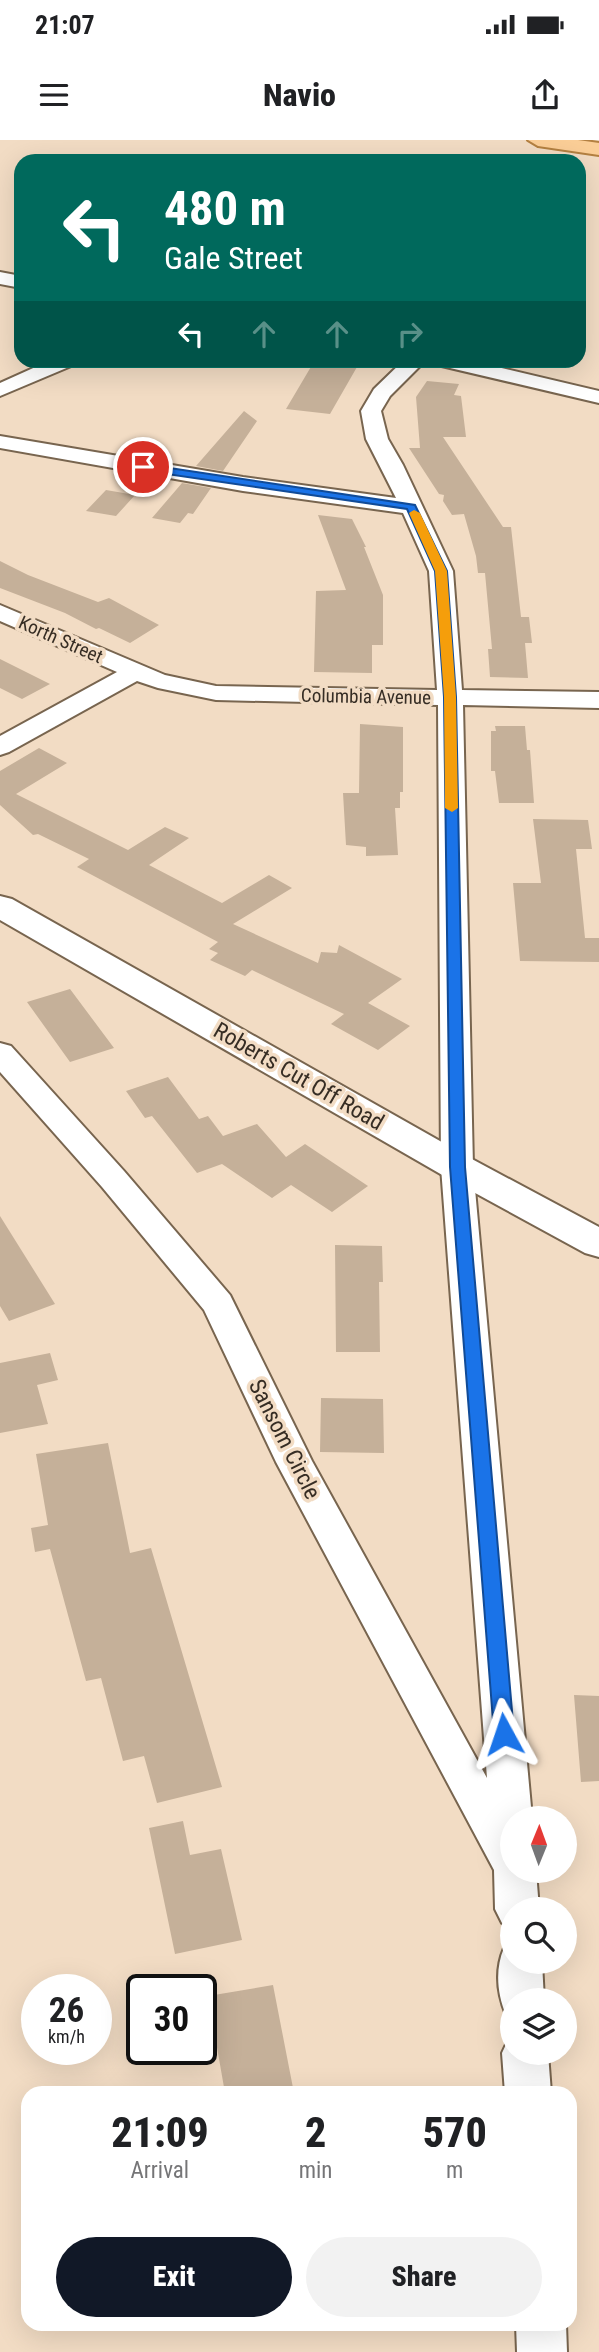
<!DOCTYPE html>
<style>
body{margin:0;font-family:"Roboto Condensed",sans-serif;background:#f2f2f2;color:#202124;height:100vh;display:flex;flex-direction:column;font-size:26px;white-space:nowrap}
*{box-sizing:border-box;margin:0}
p{font-size:23px;color:#757577}
.icon{flex:none;width:38px;height:38px;fill:none;stroke:currentColor;stroke-width:2;stroke-linecap:round;stroke-linejoin:round}
.map{position:relative;flex:1;overflow:hidden}
.drawer{position:absolute;left:21px;top:1946px;width:556px;height:245px;display:flex;flex-direction:column;background:#fff;border-radius:21px;box-shadow:0 7px 28px #0002}
.drawer>*{flex:none}
.top-card{position:absolute;left:14px;top:14px;width:572px;height:214px;border-radius:21px;box-shadow:0 7px 28px #0002;background:#00695c;color:#fff;overflow:hidden}
.needle{width:46px;rotate:1deg}
.buttons{position:absolute;left:500px;top:1666px;display:grid;gap:14px}
.buttons a{display:grid;place-items:center;width:77px;height:77px;border-radius:50%;background:#fff;box-shadow:0 7px 28px #0002;font-size:35px}
.speed{position:absolute;left:21px;top:1834px;display:flex;gap:14px;font-size:35px;font-weight:700;text-align:center}
.speed>*{display:grid;place-content:center;width:91px;height:91px;border-radius:50%;background:#fff;box-shadow:0 7px 28px #0002;line-height:1}
.speed small{font-size:18px;font-weight:400}
.speed .limit{border:4px solid #111;border-radius:10px;background:#fff;color:#111}
.pin{position:absolute;display:grid;place-items:center;width:60px;height:60px;color:#fff;margin:-30px;border:4px solid #fff;border-radius:50%;box-shadow:0 2px 7px #0007}
.me{position:absolute;width:77px;margin:-38px;rotate:355deg;stroke-linejoin:round;filter:drop-shadow(0 0 5px #0008)}
.turn{display:flex;align-items:center;gap:24px;height:147px;padding:0 35px;font-size:32px}
.turn .icon{width:91px;height:91px;stroke-width:2.5}
.turn b{display:block;font-size:49px;line-height:60px}
.lanes{display:flex;align-items:center;height:66px;padding:0 35px;background:#0003;justify-content:center;gap:35px;direction:ltr}
.lanes .off{opacity:.35}
.eta{display:flex;justify-content:space-evenly;align-items:center;height:119px;text-align:center}
.eta b{font-size:42px;font-weight:800;line-height:49px}
.button{display:flex;gap:14px;margin-top:auto;padding:14px 35px}
.button a{flex:1;height:80px;border-radius:42px;background:#111827;color:#fff;font-size:28px;font-weight:800;line-height:80px;text-align:center}
.button a+a{background:#f2f2f2;color:#202124}
.status{display:flex;justify-content:space-between;align-items:center;height:49px;padding:0 35px;background:#fff;direction:ltr}
.status svg{height:19px;fill:currentColor}
header{display:flex;justify-content:space-between;align-items:center;height:91px;padding:0 35px;background:#fff;font-size:32px;font-weight:800}
.map>svg:first-child{display:block}
</style>
<div class="status"><b>21:07</b><svg viewBox="0 0 49 12"><path d="M0 12V9h3v3zM5 12V6h3v6zM10 12V3h3v9zM15 12V0h3v12zM26 1h20v11H26zM47 4h2v5h-2z"/></svg></div>
<header><svg class="icon" aria-label="menu" viewBox="0 0 24 24"><path d="M4 6h16M4 12h16M4 18h16"/></svg>Navio<svg class="icon" aria-label="share" viewBox="0 0 24 24"><path d="M12 15V3M7 8l5-5 5 5M5 13v7h14v-7"/></svg></header>
<div class="map">
<svg width="599" height="2212" viewBox="0 0 599 2212">
<rect width="100%" height="100%" fill="#f2dcc4"/>
<!-- building -->
<path fill="#c5b099" d="M 315,220 L 361,220 L 330,274 L 286,269 Z
M 427,241 L 459,244 L 454,255 L 461,256 L 466,297 L 443,297 L 503,387 L 511,387 L 521,477 L 529,477 L 532,503 L 525,503 L 528,538 L 490,537 L 488,509 L 492,509 L 485,433 L 478,433 L 476,416 L 464,374 L 452,375 L 443,361 L 444,355 L 439,354 L 409,308 L 420,308 L 416,257 Z
M 244,271 L 257,281 L 223,331 L 196,326 Z
M 182,343 L 211,348 L 193,374 L 188,373 L 180,383 L 152,378 Z
M 106,350 L 135,355 L 116,376 L 86,371 Z
M 318,375 L 352,379 L 366,407 L 364,407 L 383,455 L 383,505 L 372,505 L 372,533 L 314,532 L 316,451 L 346,450 Z
M 0,421 L 28,435 L 98,462 L 109,458 L 159,485 L 130,503 L 99,488 L 96,489 L 65,473 L 0,448 Z
M 0,519 L 50,544 L 22,559 L 0,548 Z
M 360,584 L 403,587 L 403,652 L 400,652 L 400,668 L 395,668 L 398,715 L 366,716 L 366,707 L 346,705 L 343,653 L 359,653 Z
M 495,586 L 525,586 L 527,610 L 530,610 L 534,663 L 499,663 L 495,631 L 491,631 L 491,591 L 496,591 Z
M 39,608 L 67,623 L 16,654 L 128,710 L 165,687 L 189,698 L 149,725 L 222,763 L 269,735 L 292,748 L 233,784 L 318,823 L 321,812 L 337,813 L 339,805 L 402,839 L 368,863 L 410,886 L 378,910 L 331,884 L 344,874 L 252,830 L 245,836 L 210,820 L 218,813 L 209,809 L 218,802 L 77,727 L 89,719 L 38,694 L 33,695 L 0,665 L 0,631 Z
M 533,679 L 588,680 L 592,709 L 576,709 L 585,798 L 599,798 L 599,822 L 520,821 L 513,743 L 541,743 Z
M 70,849 L 114,908 L 70,922 L 27,862 Z
M 168,937 L 199,979 L 208,976 L 223,996 L 257,984 L 286,1017 L 305,1004 L 368,1046 L 332,1072 L 291,1045 L 272,1058 L 222,1024 L 197,1033 L 152,976 L 145,978 L 126,951 Z
M 0,1076 L 55,1164 L 9,1181 L 0,1166 Z
M 335,1105 L 382,1106 L 383,1142 L 379,1142 L 380,1212 L 336,1212 Z
M 50,1213 L 58,1240 L 37,1245 L 48,1284 L 0,1293 L 0,1223 Z
M 321,1258 L 383,1259 L 384,1313 L 320,1312 Z
M 108,1303 L 130,1413 L 151,1408 L 222,1647 L 157,1663 L 144,1616 L 123,1621 L 101,1538 L 86,1541 L 50,1409 L 35,1412 L 31,1388 L 48,1385 L 36,1314 Z
M 574,1555 L 599,1556 L 599,1641 L 581,1642 Z
M 183,1681 L 190,1715 L 221,1709 L 242,1800 L 175,1814 L 149,1688 Z
M 273,1845 L 294,1953 L 225,1953 L 208,1856 Z"/>
<g fill="none" stroke-linecap="round" stroke-linejoin="round">
<!-- minor casing -->
<g stroke="#78654f" stroke-width="4">
<path id="minor" d="M 0,132 L 21,136 L 21,148 L 0,144 Z
M 51,220 L 79,220 L 76,224 L 0,256 L 0,243 Z
M 404,220 L 426,220 L 390,256 L 381,271 L 388,299 L 403,325 L 453,431 L 462,550 L 599,552 L 599,568 L 463,565 L 473,1027 L 532,1678 L 513,1678 L 513,1731 L 536,1731 L 539,1769 L 513,1769 L 513,1787 L 502,1783 L 495,1769 L 494,1730 L 276,1322 L 204,1170 L 102,1047 L 0,932 L 0,903 L 11,906 L 124,1031 L 230,1155 L 312,1321 L 487,1638 L 441,1027 L 438,565 L 216,560 L 158,548 L 137,541 L 9,612 L 0,615 L 0,596 L 117,532 L 0,481 L 0,465 L 165,535 L 216,546 L 437,550 L 429,431 L 403,373 L 243,351 L 0,308 L 0,296 L 243,337 L 396,358 L 366,299 L 361,271 L 374,249 Z
M 430,220 L 468,220 L 599,251 L 599,263 L 433,224 Z
M 513,1805 L 513,1822 L 542,1822 L 544,1860 L 513,1860 L 513,1877 L 506,1875 C 497,1853 495,1829 504,1808 Z
M 513,1896 L 513,1913 L 548,1913 L 551,1953 L 505,1953 L 502,1913 L 509,1898 Z
M 516,2184 L 566,2184 L 567,2212 L 517,2212 Z"/>
</g>
<!-- tertiary casing -->
<g stroke="#78654f" stroke-width="4">
<path id="tertiary" d="M 0,756 L 12,759 L 470,1018 L 599,1087 L 599,1117 L 585,1113 L 444,1036 L 0,780 Z"/>
</g>
<!-- primary casing -->
<g stroke="#b48041" stroke-width="4">
<path id="primary" d="M 528,0 L 578,0 L 599,3 L 599,15 L 538,6 Z"/>
</g>
<!-- minor -->
<use href="#minor" fill="#fff" fill-rule="evenodd"/>
<!-- tertiary -->
<use href="#tertiary" fill="#fff" fill-rule="evenodd"/>
<!-- primary -->
<use href="#primary" fill="#fbce97" fill-rule="evenodd"/>
</g>
<!-- route -->
<path fill="#1a73e8" stroke="#114b97" stroke-width="2" d="M 143,324 L 415,365 L 447,431 L 456,557 L 465,1027 L 514,1594 L 511,1600 L 504,1602 L 497,1600 L 494,1594 L 450,1027 L 444,557 L 435,431 L 407,369 L 139,330 L 139,325 Z"/>
<!-- slow -->
<path fill="#f59e0b" d="M 414,370 L 420,373 L 447,431 L 456,557 L 458,668 L 452,672 L 445,668 L 444,557 L 435,431 L 409,373 Z"/>
<g text-anchor="middle" stroke-width="7" stroke-linejoin="round" paint-order="stroke">
<!-- far-street labels -->
<g font-size="19" fill="#362d24" stroke="#f2dcc4">
<text transform="translate(61 499) rotate(24)" y="7">Korth Street</text>
<text transform="translate(366 556) rotate(1)" y="7">Columbia Avenue</text>
</g>
<!-- street labels -->
<g font-size="23" fill="#362d24" stroke="#f2dcc4">
<text transform="translate(299 936) rotate(30)" y="8">Roberts Cut Off Road</text>
<text transform="translate(285 1299) rotate(63)" y="8">Sansom Circle</text>
</g>
</g>
</svg>
<div class="buttons">
<a><svg class="needle" viewBox="-14 -14 28 28"><path d="M0-13l5 13h-10z" fill="#e53935"/><path d="M0 13l5-13h-10z" fill="#757577"/></svg></a>
<a><svg class="icon" aria-label="search" viewBox="0 0 24 24"><circle cx="10" cy="10" r="6"/><path d="M15 15l6 6"/></svg></a>
<a><svg class="icon" aria-label="layers" viewBox="0 0 24 24"><path d="M12 4l9 5-9 5-9-5zM3 14l9 5 9-5"/></svg></a>
</div>
<div class="speed"><div>26<small>km/h</small></div><div class="limit">30</div></div>
<div class="pin" style="left:143px;top:327px;background:#d93025"><svg class="icon" aria-label="arrive" viewBox="0 0 24 24"><path d="M6 21V4h12l-3 4 3 4H6"/></svg></div>
<svg class="me" style="left:504px;top:1594px" viewBox="-20 -20 40 40"><path d="M0-17L14 15 0 8-14 15z" fill="#1a73e8" stroke="#fff" stroke-width="4"/></svg>
<div class="top-card">
<div class="turn"><svg class="icon" aria-label="left" viewBox="0 0 24 24"><path d="M17 20v-9H6M10 6l-5 5 5 5"/></svg><div><b>480 m</b>Gale Street</div></div>
<div class="lanes"><svg class="icon" aria-label="left" viewBox="0 0 24 24"><path d="M17 20v-9H6M10 6l-5 5 5 5"/></svg><svg class="icon off" aria-label="ahead" viewBox="0 0 24 24"><path d="M12 20V5M6 11l6-6 6 6"/></svg><svg class="icon off" aria-label="ahead" viewBox="0 0 24 24"><path d="M12 20V5M6 11l6-6 6 6"/></svg><svg class="icon off" aria-label="right" viewBox="0 0 24 24"><path d="M7 20v-9h11M14 6l5 5-5 5"/></svg></div>
</div>
<section class="drawer">
<div class="eta">
<div><b>21:09</b><p>Arrival</p></div>
<div><b>2</b><p>min</p></div>
<div><b>570</b><p>m</p></div>
</div>
<div class="button"><a>Exit</a><a>Share</a></div>
</section>
</div>
